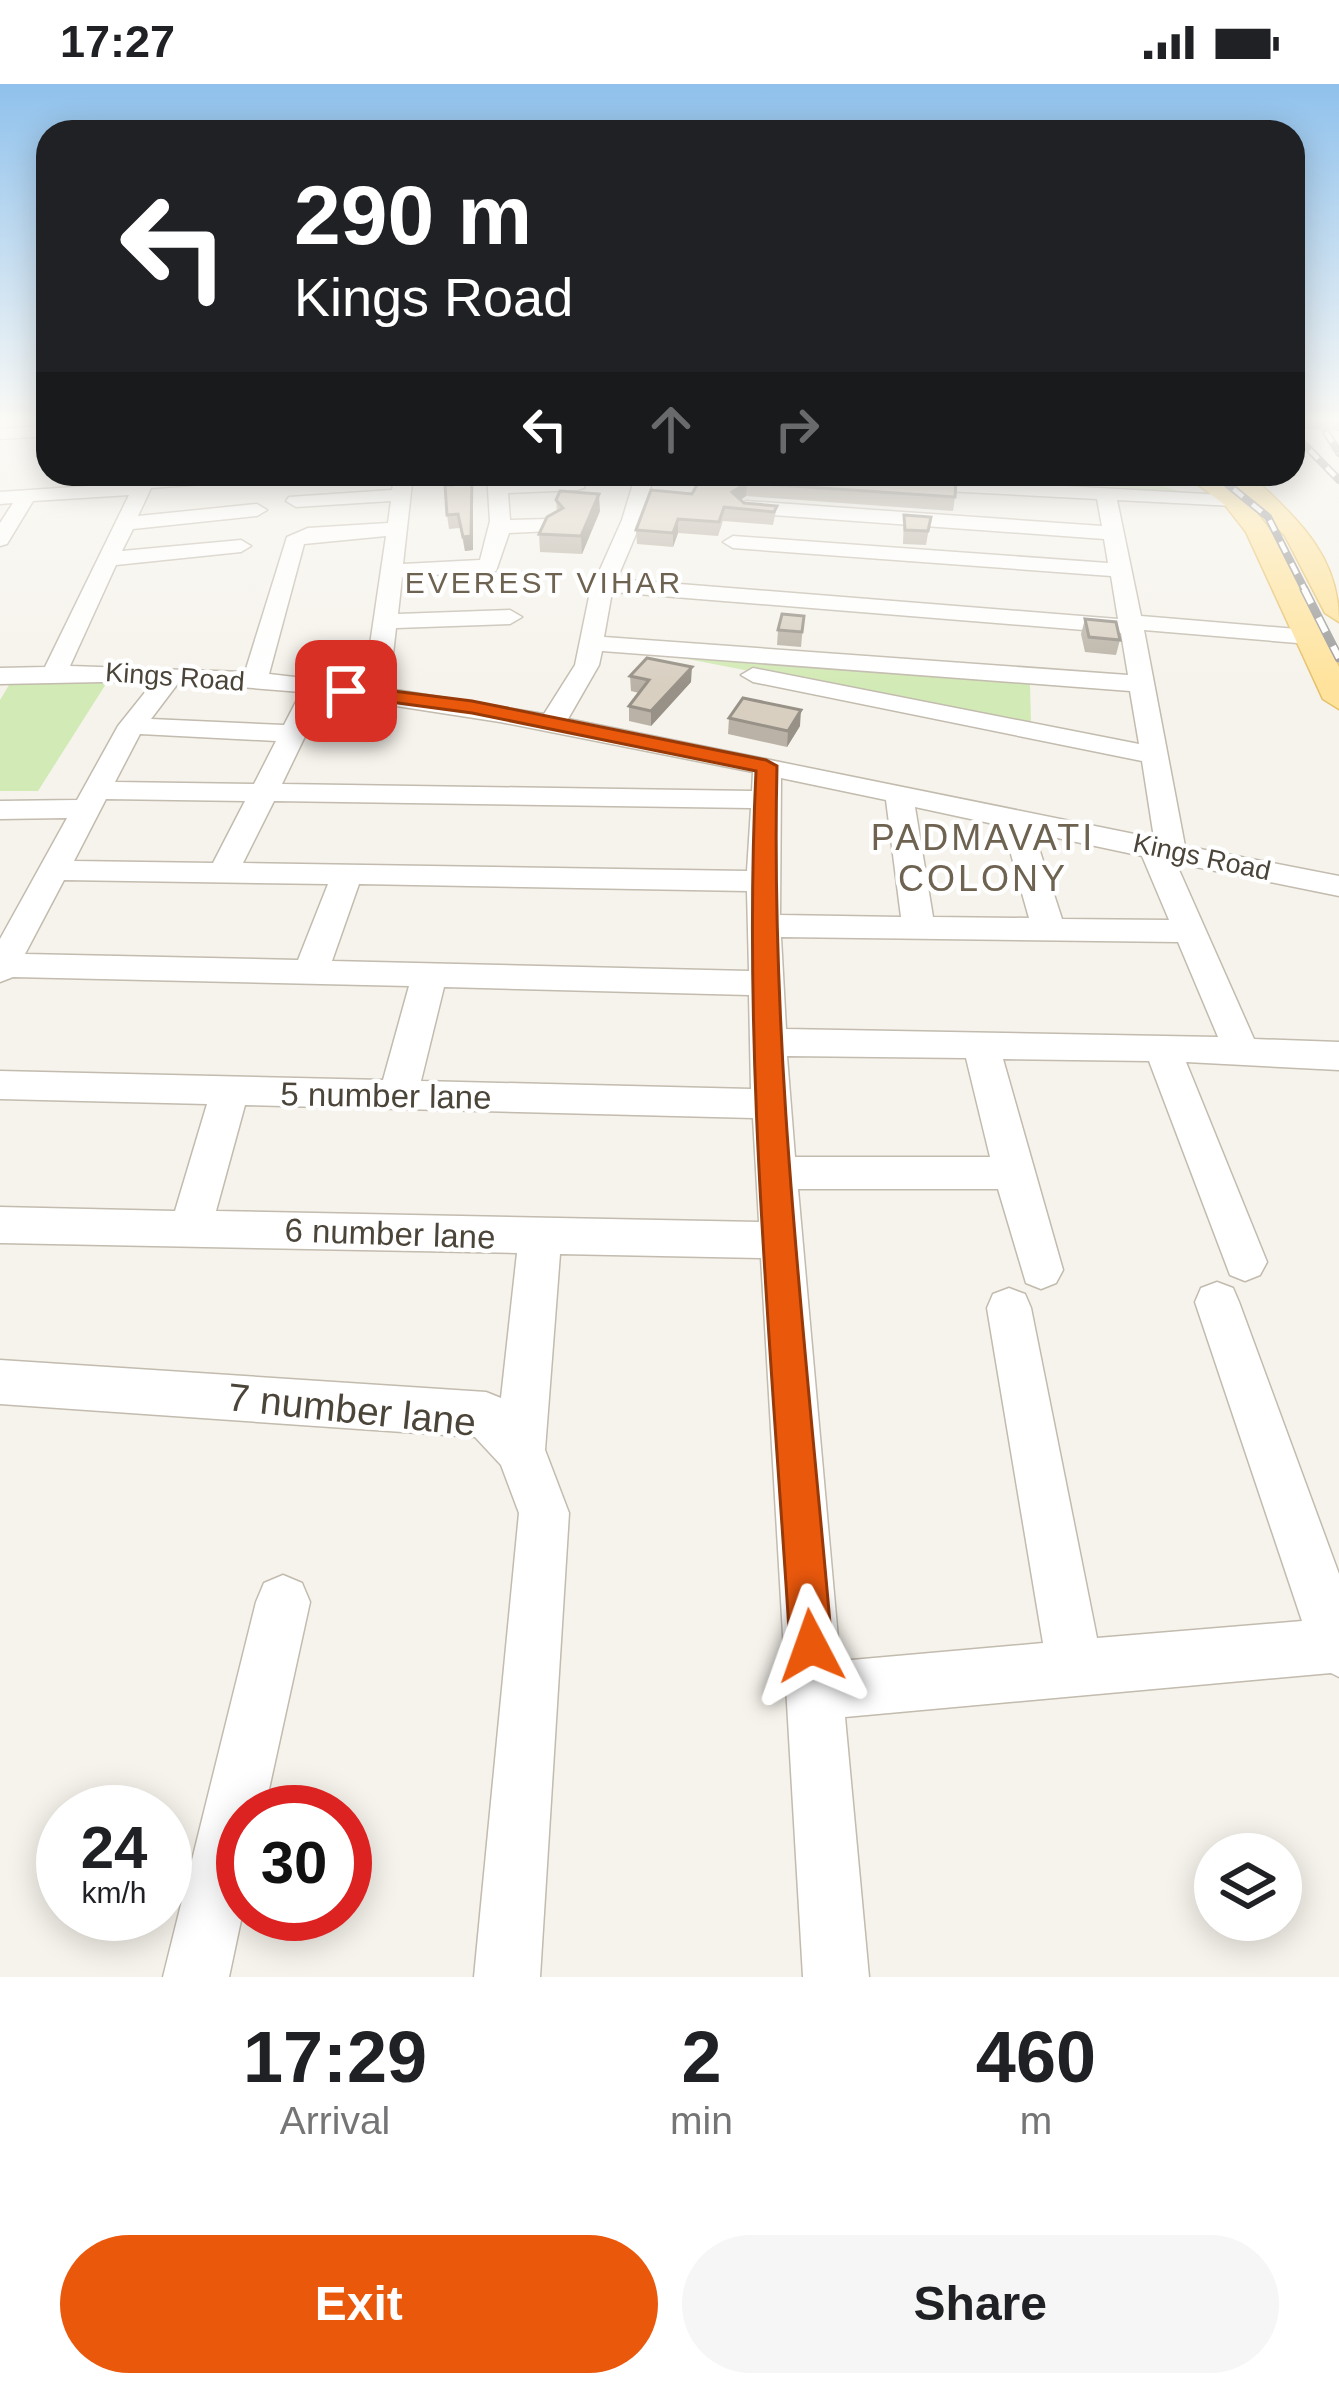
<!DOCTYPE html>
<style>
body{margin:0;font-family:Helvetica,sans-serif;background:#f6f6f6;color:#202124;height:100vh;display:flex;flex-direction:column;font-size:45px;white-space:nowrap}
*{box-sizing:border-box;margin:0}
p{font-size:39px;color:#757577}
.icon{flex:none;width:66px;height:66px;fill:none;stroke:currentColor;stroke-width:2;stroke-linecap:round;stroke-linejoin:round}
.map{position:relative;height:1893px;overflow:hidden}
.details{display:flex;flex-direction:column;background:#fff;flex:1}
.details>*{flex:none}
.banner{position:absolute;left:36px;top:36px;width:1269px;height:366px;border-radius:36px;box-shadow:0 6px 30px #0003;background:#202124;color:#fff;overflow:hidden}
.buttons{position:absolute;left:1194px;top:1749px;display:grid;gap:24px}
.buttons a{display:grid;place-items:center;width:108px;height:108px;border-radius:50%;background:#fff;box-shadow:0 6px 30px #0003;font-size:60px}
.speed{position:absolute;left:36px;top:1701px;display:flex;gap:24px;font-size:60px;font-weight:700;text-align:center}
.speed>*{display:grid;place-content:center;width:156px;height:156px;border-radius:50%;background:#fff;box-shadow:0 6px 30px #0003;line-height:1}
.speed small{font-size:30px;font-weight:400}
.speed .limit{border:18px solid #d22;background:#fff;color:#111}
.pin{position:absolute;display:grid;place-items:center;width:102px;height:102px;color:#fff;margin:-51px;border-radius:24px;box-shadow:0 6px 18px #0006}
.me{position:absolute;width:132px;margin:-66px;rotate:356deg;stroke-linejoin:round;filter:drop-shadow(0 0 9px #0008)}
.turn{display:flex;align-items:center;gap:42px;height:252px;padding:0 60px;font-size:54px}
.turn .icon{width:156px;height:156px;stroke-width:2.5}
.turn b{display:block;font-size:84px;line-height:102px}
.lanes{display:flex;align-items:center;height:114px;padding:0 60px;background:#0003;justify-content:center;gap:60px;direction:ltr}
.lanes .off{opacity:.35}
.eta{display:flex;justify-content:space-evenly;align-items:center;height:204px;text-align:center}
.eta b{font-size:72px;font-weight:700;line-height:84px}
.cta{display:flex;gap:24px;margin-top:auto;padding:24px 60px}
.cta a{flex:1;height:138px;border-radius:72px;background:#ea580c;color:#fff;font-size:48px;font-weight:700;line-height:138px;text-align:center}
.cta a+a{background:#f6f6f6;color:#202124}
.status{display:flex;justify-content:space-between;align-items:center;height:84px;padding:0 60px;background:#fff;direction:ltr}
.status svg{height:33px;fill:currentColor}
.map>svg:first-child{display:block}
</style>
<div class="status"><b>17:27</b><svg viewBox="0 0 49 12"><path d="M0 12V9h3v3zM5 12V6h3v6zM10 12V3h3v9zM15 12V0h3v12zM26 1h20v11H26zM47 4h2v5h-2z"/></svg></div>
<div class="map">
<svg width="1339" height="1893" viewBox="0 0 1339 1893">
<rect width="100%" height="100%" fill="#f6f3ec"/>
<!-- green -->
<path fill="#d2eab5" d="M 992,390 L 1122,390 L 1186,409 L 992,392 Z
M 646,567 L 1030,598 L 1031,641 Z
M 18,586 L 111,592 L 38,707 L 0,707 L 0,616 Z"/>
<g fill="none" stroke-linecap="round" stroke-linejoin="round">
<!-- minor casing -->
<g stroke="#c2bbae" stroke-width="3">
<path id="minor" d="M 48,342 L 48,352 L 0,355 L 0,345 Z
M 139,390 L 262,390 L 253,396 L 151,404 L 138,432 L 257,420 L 267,426 L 257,432 L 133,445 L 122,467 L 241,456 L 251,462 L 241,468 L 116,481 L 70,582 L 245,588 L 287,453 L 308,444 L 388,439 L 391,417 L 296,423 L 286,417 L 289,413 L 392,406 L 395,390 L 413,390 L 403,480 L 480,476 L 490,437 L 487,390 L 505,390 L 507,398 L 584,396 L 584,404 L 577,406 L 508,409 L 510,436 L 550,435 L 560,441 L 550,447 L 509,449 L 496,487 L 402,493 L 398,530 L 510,526 L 522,533 L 510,540 L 396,544 L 389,605 L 544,630 L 575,581 L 590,508 L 622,436 L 636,390 L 654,390 L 642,436 L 617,495 L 1118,535 L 1111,492 L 733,464 L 723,458 L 733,452 L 1108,479 L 1104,455 L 746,429 L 736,423 L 746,417 L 1102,442 L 1097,415 L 906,405 L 896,399 L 906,393 L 1241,412 L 1244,416 L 1234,422 L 1117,416 L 1141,532 L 1309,546 L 1321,553 L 1309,560 L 1144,546 L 1185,762 L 1339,792 L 1339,812 L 1176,779 L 1254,955 L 1339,958 L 1339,986 L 1186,978 L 1267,1178 L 1260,1191 L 1245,1197 L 1230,1191 L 1149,977 L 1003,975 L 1063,1186 L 1056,1199 L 1041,1205 L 1026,1199 L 998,1105 L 798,1105 L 840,1577 L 1043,1559 L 987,1224 L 993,1210 L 1009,1204 L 1025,1210 L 1031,1224 L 1097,1554 L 1302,1537 L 1195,1218 L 1201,1204 L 1217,1198 L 1233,1204 L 1239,1218 L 1339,1490 L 1339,1593 L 1331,1589 L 845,1633 L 869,1893 L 803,1893 L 761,1174 L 560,1170 L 545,1366 L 569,1429 L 540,1893 L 474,1893 L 519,1429 L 501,1381 L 475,1353 L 0,1320 L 0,1276 L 486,1308 L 501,1314 L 517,1169 L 0,1159 L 0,1123 L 175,1127 L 207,1020 L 0,1015 L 0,987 L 383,996 L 409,902 L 13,893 L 0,898 L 0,855 L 67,734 L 0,735 L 0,717 L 77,716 L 118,642 L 154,597 L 0,600 L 0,584 L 45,583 L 129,411 L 33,417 L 7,460 L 0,462 L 0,439 L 13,419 L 0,420 L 0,408 L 134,399 ZM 386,452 L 364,601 L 269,590 L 304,460 ZM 612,508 L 1121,549 L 1128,591 L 604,553 ZM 602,567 L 1130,607 L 1139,660 L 753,584 L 741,591 L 753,598 L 1142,677 L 1154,754 L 568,635 L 599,581 ZM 179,598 L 301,608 L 284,641 L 151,635 ZM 325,611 L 500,638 L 753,688 L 752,707 L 282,700 ZM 140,650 L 276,657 L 254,700 L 115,698 ZM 781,694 L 886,716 L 901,833 L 780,831 ZM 106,715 L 245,717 L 213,779 L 74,777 ZM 274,717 L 751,724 L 747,787 L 243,779 ZM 915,723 L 1003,742 L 1029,834 L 933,833 ZM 1034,749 L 1142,772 L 1169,836 L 1062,835 ZM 64,796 L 328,800 L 298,876 L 25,870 ZM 359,800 L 747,807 L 749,887 L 332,877 ZM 781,853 L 1178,858 L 1218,953 L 786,945 ZM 444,903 L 749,911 L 751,1005 L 421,997 ZM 787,972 L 966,974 L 990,1073 L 795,1073 ZM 245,1021 L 753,1034 L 759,1138 L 216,1127 Z
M 283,1491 L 302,1499 L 310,1518 L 264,1728 L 243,1728 L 243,1827 L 229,1893 L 163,1893 L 256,1518 L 264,1499 Z"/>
</g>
<!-- major casing -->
<g stroke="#e6c16a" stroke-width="3">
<path id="major" d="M 1184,390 L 1212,390 L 1243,411 L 1271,447 L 1339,583 L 1339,625 L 1323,615 L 1246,448 L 1225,421 Z
M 1246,392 L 1254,394 C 1299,437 1339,472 1339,538 L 1325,529 L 1285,452 L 1234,399 Z"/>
</g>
<!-- minor -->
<use href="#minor" fill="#fff" fill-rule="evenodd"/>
<!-- major -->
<use href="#major" fill="#ffe39c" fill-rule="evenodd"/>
<!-- rail-far1 casing -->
<g stroke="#9a9a9a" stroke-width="8">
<path id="rail-far1" d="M 1326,348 L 1339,369
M 1293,349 L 1339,396
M 1215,390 L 1268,433 L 1306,508"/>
</g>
<!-- rail casing -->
<g stroke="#9a9a9a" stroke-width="9">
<path id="rail" d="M 1304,505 L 1339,574"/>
</g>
<!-- rail-far1 -->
<use href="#rail-far1" stroke="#fff" stroke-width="4.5" stroke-dasharray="12" stroke-linecap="butt"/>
<!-- rail -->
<use href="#rail" stroke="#fff" stroke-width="6" stroke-dasharray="16" stroke-linecap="butt"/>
</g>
<!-- wall -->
<path fill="#bab2a6" d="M 1293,337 L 1339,337 L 1339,347 L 1293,344 Z
M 448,390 L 473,390 L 473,466 L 465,467 L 460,444 L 449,445 L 447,431 L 451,401 Z
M 703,390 L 955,413 L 953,427 L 746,412 L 741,416 L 744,419 L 777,422 L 773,441 L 723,437 L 718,452 L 678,449 L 673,463 L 637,460 L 636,446 L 692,410 Z
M 556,416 L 600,427 L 582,470 L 540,468 L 539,450 L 557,428 Z
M 904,431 L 931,433 L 926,461 L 903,460 Z
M 804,532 L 801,563 L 777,561 L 778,546 Z
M 1085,535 L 1120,556 L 1116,571 L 1085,568 L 1081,550 Z
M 630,592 L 691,598 L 651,642 L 629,637 L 629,622 L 639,609 L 631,607 Z
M 729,634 L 800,642 L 787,663 L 728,650 Z"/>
<!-- shaded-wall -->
<path fill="#979187" d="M 472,390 L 473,390 L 473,466 L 465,467 L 463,453 Z
M 747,399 L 746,412 L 732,421 L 732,408 Z
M 599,410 L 600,427 L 582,470 L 581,452 Z
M 678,435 L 678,449 L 673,463 L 673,449 Z
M 692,583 L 691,598 L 651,642 L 651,627 Z
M 801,626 L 800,642 L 787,663 L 788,647 Z"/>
<!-- building -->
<path fill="#d8cfc1" stroke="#979187" stroke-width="3" d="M 449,390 L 472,390 L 471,452 L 463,453 L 458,430 L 447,431 L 445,401 L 452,401 Z
M 703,390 L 816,390 L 956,397 L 955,413 L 747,399 L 732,408 L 744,419 L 777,422 L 774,428 L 724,423 L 719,438 L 678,435 L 673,449 L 636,446 L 651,406 L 692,410 Z
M 560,407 L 599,410 L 581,452 L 539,450 L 547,433 L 563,424 L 556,416 Z
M 904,431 L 931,433 L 928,447 L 905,446 Z
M 782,530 L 804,532 L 802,548 L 778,546 Z
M 1085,535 L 1116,538 L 1120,556 L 1089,553 Z
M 647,574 L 692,583 L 651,627 L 629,622 L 649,596 L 630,592 Z
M 743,614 L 801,626 L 788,647 L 729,634 Z"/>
<!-- sky -->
<linearGradient id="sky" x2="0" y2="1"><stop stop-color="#8fc1ec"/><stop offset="0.56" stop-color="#fbfaf6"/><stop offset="1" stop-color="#fbfaf6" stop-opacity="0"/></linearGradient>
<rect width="1339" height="602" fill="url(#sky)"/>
<!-- route -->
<path fill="#ea580c" stroke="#983908" stroke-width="3" d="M 346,601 L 472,617 L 766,676 L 777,682 C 770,976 807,1270 832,1562 L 826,1577 L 811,1583 L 796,1577 L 790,1562 C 772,1271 742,978 756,687 L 472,629 L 339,611 L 336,607 Z"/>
<g text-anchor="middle" stroke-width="9" stroke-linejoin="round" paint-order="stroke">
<!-- far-street labels -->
<g font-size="27" fill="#4b4439" stroke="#fff">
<text transform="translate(175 593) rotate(4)" y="9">Kings Road</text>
<text transform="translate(1202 773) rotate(12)" y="9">Kings Road</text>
</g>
<!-- far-neighbourhood labels -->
<g font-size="30" letter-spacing="3" fill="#6e6250" stroke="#fff">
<text x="544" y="509">EVEREST VIHAR</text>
</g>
<!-- street labels -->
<g font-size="33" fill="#4b4439" stroke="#fff">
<text transform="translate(386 1011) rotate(1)" y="12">5 number lane</text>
<text transform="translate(390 1149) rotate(2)" y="12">6 number lane</text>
</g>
<!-- neighbourhood labels -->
<g font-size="36" letter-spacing="3" fill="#6e6250" stroke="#fff">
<text x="983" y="766">PADMAVATI<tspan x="983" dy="41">COLONY</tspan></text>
</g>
<!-- near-street labels -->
<g font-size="39" fill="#4b4439" stroke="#fff">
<text transform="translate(352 1325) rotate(6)" y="14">7 number lane</text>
</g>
</g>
</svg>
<div class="buttons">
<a><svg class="icon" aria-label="layers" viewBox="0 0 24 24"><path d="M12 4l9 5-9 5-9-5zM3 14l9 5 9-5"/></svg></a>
</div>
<div class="speed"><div>24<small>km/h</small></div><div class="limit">30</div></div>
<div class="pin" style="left:346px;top:607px;background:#d93025"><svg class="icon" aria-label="arrive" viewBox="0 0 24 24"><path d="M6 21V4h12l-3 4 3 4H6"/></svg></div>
<svg class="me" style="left:811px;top:1562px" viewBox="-20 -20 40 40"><path d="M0-17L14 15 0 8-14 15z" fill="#ea580c" stroke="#fff" stroke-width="4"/></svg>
<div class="banner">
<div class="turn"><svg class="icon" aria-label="left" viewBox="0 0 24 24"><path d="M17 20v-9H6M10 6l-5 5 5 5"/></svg><div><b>290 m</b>Kings Road</div></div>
<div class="lanes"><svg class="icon" aria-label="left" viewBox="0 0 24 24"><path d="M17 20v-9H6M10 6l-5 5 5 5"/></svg><svg class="icon off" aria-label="ahead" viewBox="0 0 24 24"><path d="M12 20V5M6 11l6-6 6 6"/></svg><svg class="icon off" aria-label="right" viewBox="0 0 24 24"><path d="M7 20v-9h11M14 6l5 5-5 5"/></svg></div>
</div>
</div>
<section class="details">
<div class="eta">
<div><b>17:29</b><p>Arrival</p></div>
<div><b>2</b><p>min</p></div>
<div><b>460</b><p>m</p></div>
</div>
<div class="cta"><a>Exit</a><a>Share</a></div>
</section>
